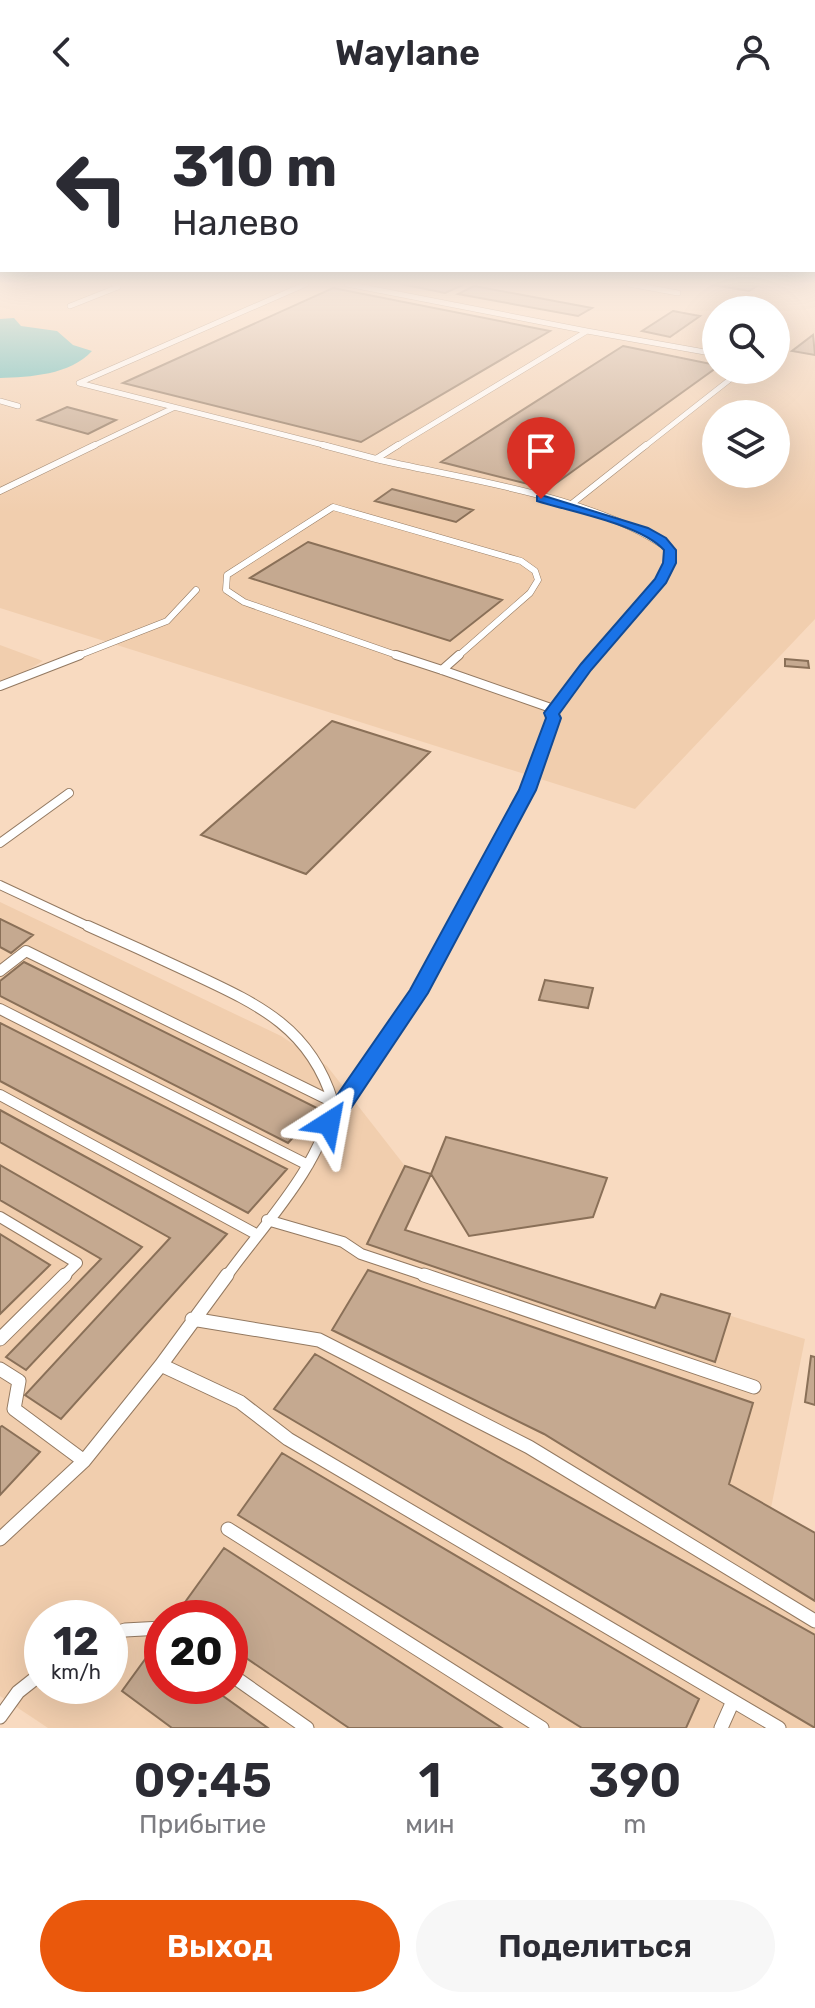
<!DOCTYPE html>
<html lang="ru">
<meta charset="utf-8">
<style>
body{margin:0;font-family:Rubik,sans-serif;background:#f7f7f7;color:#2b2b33;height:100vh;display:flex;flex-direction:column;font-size:30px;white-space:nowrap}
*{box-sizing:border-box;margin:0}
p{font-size:26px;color:#7c7c81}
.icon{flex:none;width:44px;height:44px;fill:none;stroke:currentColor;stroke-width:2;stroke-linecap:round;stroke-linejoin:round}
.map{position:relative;height:1624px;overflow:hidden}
.sheet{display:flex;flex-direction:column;background:#fff;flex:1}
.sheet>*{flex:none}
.top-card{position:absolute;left:0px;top:0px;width:816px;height:168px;box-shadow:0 8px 32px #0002;background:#fff;color:#2b2b33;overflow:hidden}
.tools{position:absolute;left:702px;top:192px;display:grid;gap:16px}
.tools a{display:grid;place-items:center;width:88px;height:88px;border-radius:50%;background:#fff;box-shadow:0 8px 32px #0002;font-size:40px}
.speed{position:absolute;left:24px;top:1496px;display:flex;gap:16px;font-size:40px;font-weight:700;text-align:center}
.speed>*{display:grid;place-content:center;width:104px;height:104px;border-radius:50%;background:#fff;box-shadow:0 8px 32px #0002;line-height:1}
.speed small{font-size:20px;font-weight:400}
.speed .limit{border:12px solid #d22;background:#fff;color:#111}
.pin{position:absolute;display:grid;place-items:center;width:68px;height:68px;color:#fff;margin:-82px -34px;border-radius:50% 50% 50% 0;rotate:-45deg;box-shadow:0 0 8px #0007}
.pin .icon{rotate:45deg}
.me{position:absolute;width:88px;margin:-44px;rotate:34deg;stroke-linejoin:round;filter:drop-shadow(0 0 6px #0008)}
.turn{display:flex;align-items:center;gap:28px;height:168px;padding:0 40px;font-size:36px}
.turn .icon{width:104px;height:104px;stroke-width:2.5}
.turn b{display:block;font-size:56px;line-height:68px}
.eta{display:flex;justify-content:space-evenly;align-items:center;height:136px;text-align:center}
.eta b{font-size:48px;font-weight:600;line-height:56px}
.primary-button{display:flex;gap:16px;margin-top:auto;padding:16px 40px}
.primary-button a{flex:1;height:92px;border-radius:48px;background:#ea580c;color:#fff;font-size:32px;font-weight:600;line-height:92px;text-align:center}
.primary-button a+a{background:#f7f7f7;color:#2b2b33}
header{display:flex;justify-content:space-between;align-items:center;height:104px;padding:0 40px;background:#fff;font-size:36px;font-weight:600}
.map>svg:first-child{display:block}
</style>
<header><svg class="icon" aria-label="back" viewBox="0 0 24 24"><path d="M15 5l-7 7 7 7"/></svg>Waylane<svg class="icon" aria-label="person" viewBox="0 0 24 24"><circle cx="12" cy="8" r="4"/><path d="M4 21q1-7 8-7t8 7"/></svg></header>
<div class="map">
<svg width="815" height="1624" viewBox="0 0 815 1624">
<rect width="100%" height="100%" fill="#f8dac0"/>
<!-- built -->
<path fill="#f1ceae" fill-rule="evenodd" d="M 0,180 L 815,180 L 815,515 L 635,705 L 0,504 ZM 716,206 L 776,206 L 776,266 L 716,266 ZM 716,310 L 776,310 L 776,370 L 716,370 Z
M 0,541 L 43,557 L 0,582 Z
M 0,798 L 281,932 L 327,962 L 405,1062 L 431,1070 L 406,1126 L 655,1203 L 661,1190 L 805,1235 L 771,1404 L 815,1429 L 815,1624 L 48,1624 L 0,1592 ZM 42,1514 L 110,1514 L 110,1582 L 42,1582 ZM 162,1514 L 230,1514 L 230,1582 L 162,1582 Z"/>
<!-- water -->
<path fill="#4ab4b4" d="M 14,214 L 21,222 L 57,227 L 73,241 L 92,247 C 70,271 30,273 0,274 L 0,215 Z"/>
<!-- building -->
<path fill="#c5a990" stroke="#8a7058" stroke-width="2" d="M 401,180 L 462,180 L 463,181 L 445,189 Z
M 708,180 L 746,180 L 757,182 L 749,187 Z
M 474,182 L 592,204 L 578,212 L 458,190 Z
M 333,184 L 550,227 L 361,338 L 123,279 Z
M 725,198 L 765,205 L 736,206 L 718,203 Z
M 673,207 L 700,212 L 670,233 L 642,227 Z
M 813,231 L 815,251 L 792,247 Z
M 623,242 L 716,261 L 716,264 L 548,385 L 441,358 Z
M 67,303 L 116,316 L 88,330 L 38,316 Z
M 392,385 L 473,406 L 456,418 L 375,397 Z
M 308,438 L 502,496 L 450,537 L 250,474 Z
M 785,555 L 808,557 L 809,564 L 785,562 Z
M 332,617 L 430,648 L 306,770 L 201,731 Z
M 0,815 L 33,831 L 11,849 L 0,843 Z
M 24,858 L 319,1005 L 288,1039 L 0,892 L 0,877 Z
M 545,876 L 593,884 L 588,904 L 539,896 Z
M 0,919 L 287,1065 L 248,1109 L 0,977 Z
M 0,1006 L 227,1130 L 61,1315 L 25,1291 L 170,1134 L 0,1038 Z
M 446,1033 L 607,1074 L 593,1113 L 469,1132 L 431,1070 Z
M 0,1061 L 142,1143 L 26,1266 L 6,1253 L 101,1155 L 0,1096 Z
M 405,1062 L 431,1070 L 405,1126 L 655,1204 L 661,1190 L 730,1210 L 715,1258 L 367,1140 Z
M 0,1130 L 50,1161 L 0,1210 Z
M 368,1166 L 753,1299 L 729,1380 L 815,1429 L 815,1497 L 544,1330 L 332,1226 Z
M 315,1250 L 815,1531 L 815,1624 L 274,1305 Z
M 811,1252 L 815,1253 L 815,1301 L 805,1298 Z
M 2,1322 L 40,1348 L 0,1391 L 0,1323 Z
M 282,1349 L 699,1595 L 686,1624 L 582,1624 L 238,1411 Z
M 224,1444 L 502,1624 L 349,1624 L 230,1543 L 230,1514 L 188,1514 L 178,1508 Z
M 154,1543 L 162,1549 L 162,1582 L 209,1582 L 268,1624 L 172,1624 L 122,1587 Z"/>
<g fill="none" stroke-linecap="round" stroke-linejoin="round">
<!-- service-far4 casing -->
<g stroke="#937961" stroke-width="6">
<path id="service-far4" d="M 306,180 L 79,279 L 331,343
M 347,180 L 587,227 L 395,343
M 629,180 L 678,189
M 70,202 L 118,183 L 114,180
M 587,227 L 716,250
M 0,297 L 18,302
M 91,343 L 173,304
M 644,343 L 742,266"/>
</g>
<!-- service-far3 casing -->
<g stroke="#937961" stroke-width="7">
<path id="service-far3" d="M 323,341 L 376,355 L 398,341
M 376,355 C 466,376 595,392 670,446 C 667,484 620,524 595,553
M 0,387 L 95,341
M 569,402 L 646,341
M 75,553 L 167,517 L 196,486
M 402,553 L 244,498 L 226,486 L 227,471 L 333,403 L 521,457 L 535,467 L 538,476 L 530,489 L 457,553"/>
</g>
<!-- service-far2 casing -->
<g stroke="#937961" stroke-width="10">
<path id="service-far2" d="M 396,551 L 442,566
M 442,566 L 548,603 L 554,614 L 527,686 L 453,824
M 442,566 L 459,551
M 0,582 L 80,551
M 551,609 L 597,551
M 0,739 L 69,689
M 0,781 L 92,824"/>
</g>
<!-- service-far1 casing -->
<g stroke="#937961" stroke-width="12">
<path id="service-far1" d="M 88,822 C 122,837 155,852 189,868 C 255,899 310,922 333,998
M 0,867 L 26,847 L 333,998 C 320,1064 264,1120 226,1173
M 0,905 L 308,1061
M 0,991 L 256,1130
M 329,1019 L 418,889 L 454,822
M 0,1113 L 77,1159 L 63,1173
M 267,1116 L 343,1138 L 361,1150 L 430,1173"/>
</g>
<!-- service casing -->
<g stroke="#937961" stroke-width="15">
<path id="service" d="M 424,1171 L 754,1283
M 192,1215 L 319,1236 L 529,1343 L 815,1517
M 0,1235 L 65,1171
M 161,1261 L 240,1298 L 288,1335 L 779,1624
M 0,1265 L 19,1277 L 14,1305 L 84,1357
M 228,1425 L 542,1624
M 0,1435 L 84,1357 L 161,1261 L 227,1171
M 110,1531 L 125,1526 L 162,1524
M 230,1570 L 307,1624
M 0,1613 L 18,1588 L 42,1569
M 721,1624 L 733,1597"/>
</g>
<!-- service-far4 -->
<use href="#service-far4" stroke="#fff" stroke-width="5"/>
<!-- service-far3 -->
<use href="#service-far3" stroke="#fff" stroke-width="6"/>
<!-- service-far2 -->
<use href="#service-far2" stroke="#fff" stroke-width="8"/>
<!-- service-far1 -->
<use href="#service-far1" stroke="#fff" stroke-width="10"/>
<!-- service -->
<use href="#service" stroke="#fff" stroke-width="13"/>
</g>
<!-- sky -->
<linearGradient id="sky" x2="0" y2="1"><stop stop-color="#69b4d3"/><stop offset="0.44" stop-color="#fceee3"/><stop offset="1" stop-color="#fceee3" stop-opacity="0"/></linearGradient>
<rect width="815" height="408" fill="url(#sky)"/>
<!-- route -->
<path fill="#1a73e8" stroke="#114b97" stroke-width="2" d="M 541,391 L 648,424 L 666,434 L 676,446 L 676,459 L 666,479 L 591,566 L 559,610 L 561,614 L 536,686 L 428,889 L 337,1025 L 322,1025 L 319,1019 L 322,1013 L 410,886 L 519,686 L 546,614 L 544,609 L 581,560 L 655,475 L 663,459 L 664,446 C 640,420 571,408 537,397 L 537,392 Z"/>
</svg>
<div class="tools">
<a><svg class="icon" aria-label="search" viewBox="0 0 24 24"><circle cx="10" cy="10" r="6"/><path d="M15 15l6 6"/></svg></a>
<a><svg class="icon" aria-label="layers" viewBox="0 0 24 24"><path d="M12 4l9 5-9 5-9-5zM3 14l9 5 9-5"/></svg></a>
</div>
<div class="speed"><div>12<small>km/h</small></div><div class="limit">20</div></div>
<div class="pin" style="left:541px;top:395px;background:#d93025"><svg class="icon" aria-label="arrive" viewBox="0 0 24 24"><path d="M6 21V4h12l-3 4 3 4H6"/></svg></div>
<svg class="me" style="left:329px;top:1019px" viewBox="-20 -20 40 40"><path d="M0-17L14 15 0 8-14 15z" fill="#1a73e8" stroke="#fff" stroke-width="4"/></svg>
<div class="top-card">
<div class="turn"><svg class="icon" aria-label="left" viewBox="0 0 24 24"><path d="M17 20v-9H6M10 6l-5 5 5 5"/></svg><div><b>310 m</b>Налево</div></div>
</div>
</div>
<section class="sheet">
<div class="eta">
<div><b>09:45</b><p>Прибытие</p></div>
<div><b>1</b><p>мин</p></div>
<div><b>390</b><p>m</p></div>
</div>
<div class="primary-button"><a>Выход</a><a>Поделиться</a></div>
</section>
